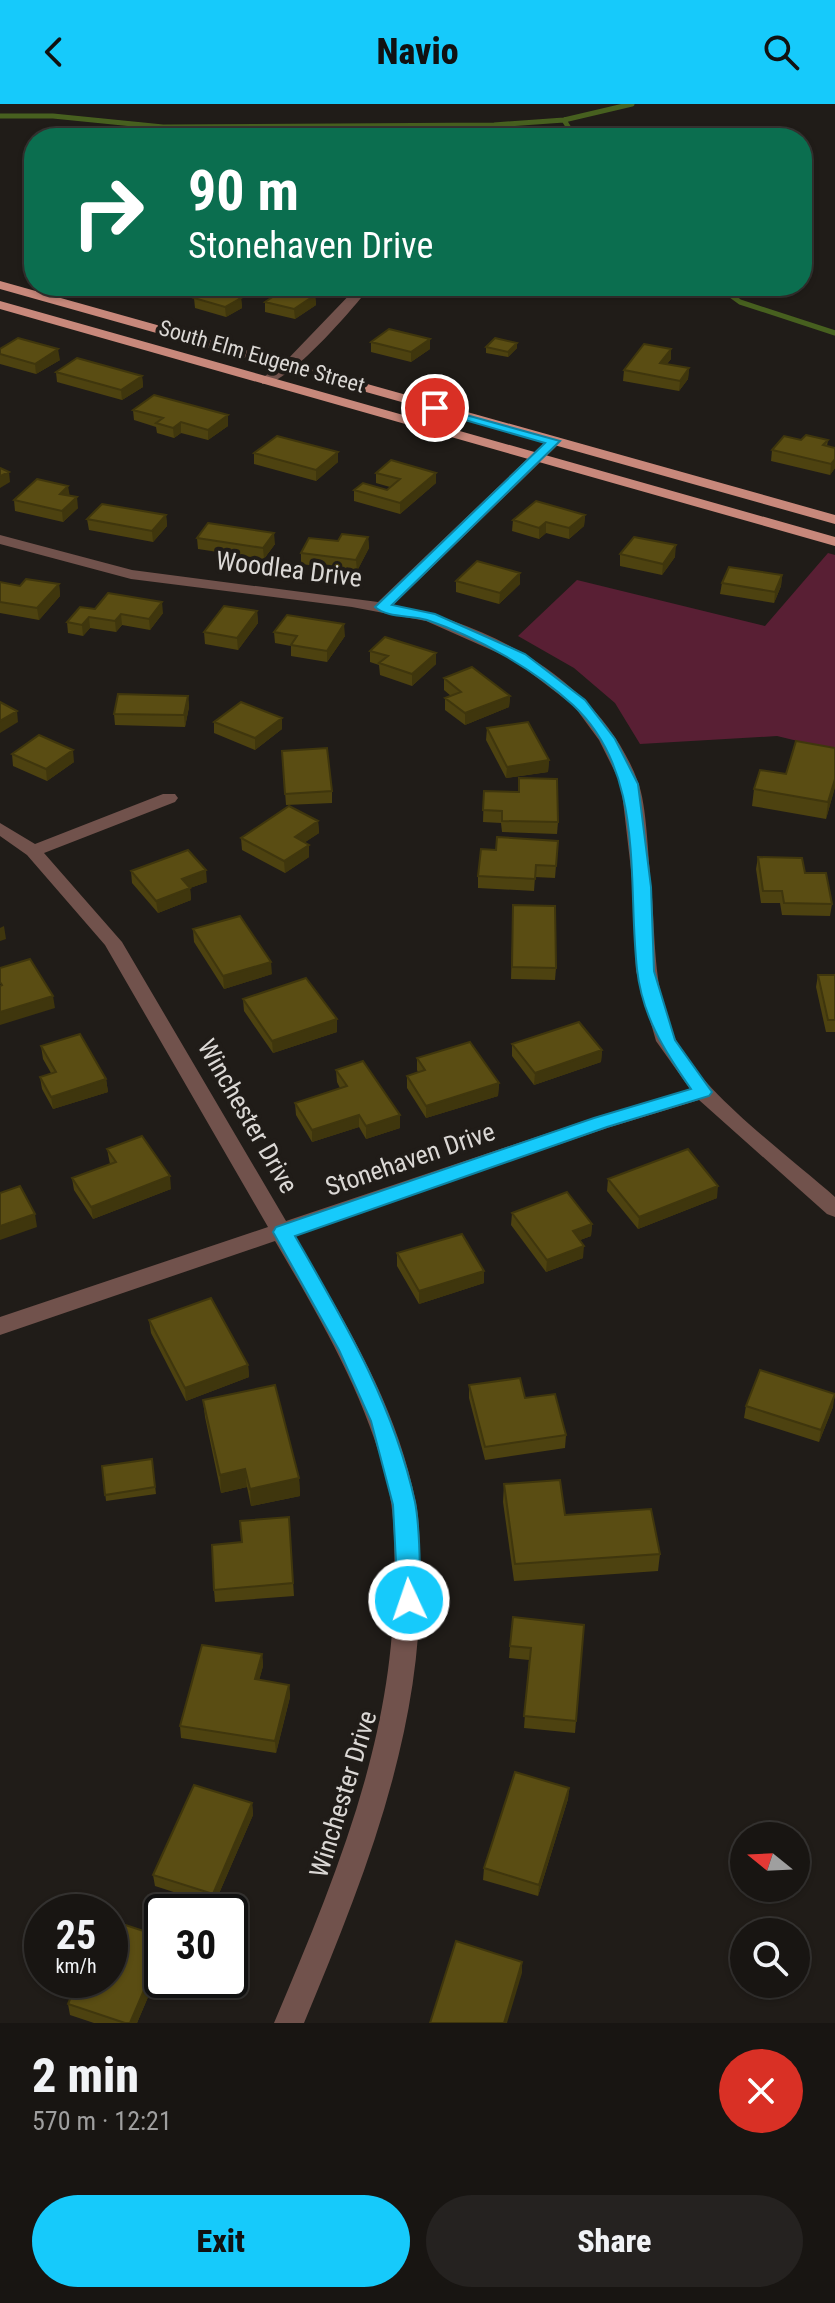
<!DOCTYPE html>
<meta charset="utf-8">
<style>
body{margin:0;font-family:"Roboto Condensed",sans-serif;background:#252220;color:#f1f3f6;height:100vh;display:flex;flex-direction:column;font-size:30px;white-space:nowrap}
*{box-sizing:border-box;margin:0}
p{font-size:26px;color:#9f9f9f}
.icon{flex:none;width:44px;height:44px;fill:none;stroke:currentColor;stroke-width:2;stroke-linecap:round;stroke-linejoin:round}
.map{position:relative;height:1919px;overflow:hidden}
.details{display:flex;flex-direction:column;background:#181512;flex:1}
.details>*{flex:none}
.guide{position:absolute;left:24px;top:24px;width:788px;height:168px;border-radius:32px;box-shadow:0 2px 6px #0004,0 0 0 2px #363432;background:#0b6e4f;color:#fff;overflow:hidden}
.needle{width:52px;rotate:288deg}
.controls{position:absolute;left:730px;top:1718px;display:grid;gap:16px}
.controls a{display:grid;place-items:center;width:80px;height:80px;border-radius:50%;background:#181512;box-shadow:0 2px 6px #0004,0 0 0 2px #363432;font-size:40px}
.speed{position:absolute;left:24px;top:1790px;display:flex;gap:16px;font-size:40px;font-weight:700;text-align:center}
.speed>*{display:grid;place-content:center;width:104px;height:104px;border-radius:50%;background:#181512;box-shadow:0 2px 6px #0004,0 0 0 2px #363432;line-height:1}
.speed small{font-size:20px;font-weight:400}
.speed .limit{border:4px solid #111;border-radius:12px;background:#fff;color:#111}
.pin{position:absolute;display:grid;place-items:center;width:68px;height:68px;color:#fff;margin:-34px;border:4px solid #fff;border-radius:50%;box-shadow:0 2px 8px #0007}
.me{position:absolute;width:88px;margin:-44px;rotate:357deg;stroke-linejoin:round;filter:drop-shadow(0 0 6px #0008)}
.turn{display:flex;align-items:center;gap:28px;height:168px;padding:0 32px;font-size:36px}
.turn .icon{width:104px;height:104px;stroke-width:2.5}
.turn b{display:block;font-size:56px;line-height:68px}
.round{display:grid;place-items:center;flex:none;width:84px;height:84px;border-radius:42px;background:#252220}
.head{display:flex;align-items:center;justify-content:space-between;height:136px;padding:0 32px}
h1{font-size:48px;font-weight:800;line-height:60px}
.button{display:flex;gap:16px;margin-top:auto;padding:16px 32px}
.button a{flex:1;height:92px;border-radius:48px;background:#16cafb;color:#111;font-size:32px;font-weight:800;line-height:92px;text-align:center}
.button a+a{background:#252220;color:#f1f3f6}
header{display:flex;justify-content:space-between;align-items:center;height:104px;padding:0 32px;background:#16cafb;color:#111;font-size:36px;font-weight:800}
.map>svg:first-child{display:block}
</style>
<header><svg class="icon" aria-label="back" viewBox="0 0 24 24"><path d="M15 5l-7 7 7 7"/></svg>Navio<svg class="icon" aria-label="search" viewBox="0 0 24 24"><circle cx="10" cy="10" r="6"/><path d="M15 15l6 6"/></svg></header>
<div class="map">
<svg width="835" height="1919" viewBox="0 0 835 1919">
<rect width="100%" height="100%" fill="#201c18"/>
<!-- green -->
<path fill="#591f34" d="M 828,449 L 835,451 L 835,646 L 777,632 L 640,640 L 615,599 L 574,564 L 518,532 L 577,476 L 765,522 Z"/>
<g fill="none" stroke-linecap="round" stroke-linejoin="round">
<!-- stream -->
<path stroke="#47601f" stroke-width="5" d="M 0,12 L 53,12 L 163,23 L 494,21 L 564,16 L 632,0
M 564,16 L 575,34
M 718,182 L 740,198 L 835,229"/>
<!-- minor -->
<path fill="#71524c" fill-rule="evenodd" d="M 358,182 L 371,182 C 354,203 287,283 262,280 L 262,274 L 284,259 Z
M 554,333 L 559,334 L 559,340 L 393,501 C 492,520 601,578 638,678 C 647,702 648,754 651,781 C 656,832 652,888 676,936 C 701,988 790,1053 835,1093 L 835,1113 L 827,1110 L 699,996 L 607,1024 L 294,1131 C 344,1216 397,1301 416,1399 C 421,1425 419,1452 420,1478 C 421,1634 363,1777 304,1919 L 274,1919 C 334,1777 394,1636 394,1479 C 395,1445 395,1411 387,1377 C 365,1290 320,1214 275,1137 L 0,1231 L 0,1213 L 268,1123 L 105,841 L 27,751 L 0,732 L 0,719 L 35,740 L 163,690 L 175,690 L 178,694 L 175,698 L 44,749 L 122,838 L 286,1117 L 593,1014 L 690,985 L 656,937 L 636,867 L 633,783 L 621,680 L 599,636 L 574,602 L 514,556 L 426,517 L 352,503 L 131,475 L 0,440 L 0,431 L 132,466 L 378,498 L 549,334 Z"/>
<!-- major -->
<path fill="#c8887b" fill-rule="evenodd" d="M 0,177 L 835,411 L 835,420 L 0,185 Z
M 0,197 L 835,433 L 835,442 L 0,205 Z"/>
</g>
<!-- wall -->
<path fill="#4d4210" d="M 165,182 L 204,182 L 192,190 Z
M 315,191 L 316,201 L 295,215 L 265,208 L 265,198 Z
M 194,194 L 241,194 L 242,204 L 226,213 L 195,204 Z
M 371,238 L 430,245 L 411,258 L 371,248 Z
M 517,239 L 517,244 L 508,253 L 486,249 L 486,243 Z
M 0,245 L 60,256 L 36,270 L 0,260 Z
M 671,255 L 667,260 L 689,264 L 688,275 L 679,287 L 623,277 L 624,266 Z
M 56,268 L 142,272 L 143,283 L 122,296 L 57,278 Z
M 133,306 L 228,311 L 228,322 L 208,336 L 181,329 L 174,334 L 157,329 L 156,323 L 134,316 Z
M 801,336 L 828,336 L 827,342 L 835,344 L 835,364 L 830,371 L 771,357 L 772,346 Z
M 338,348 L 338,358 L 316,377 L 254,360 L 254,349 Z
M 376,369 L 436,379 L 400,410 L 354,397 L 354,386 L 387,386 L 390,383 L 376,379 Z
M 69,392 L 78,404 L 63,418 L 15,407 L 14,396 Z
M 166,411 L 167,422 L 153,438 L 89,426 L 87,415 Z
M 585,411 L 584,422 L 569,435 L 546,429 L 539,435 L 512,427 L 513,416 Z
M 368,433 L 369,444 L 357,467 L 301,460 L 301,449 L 338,437 Z
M 197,434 L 275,440 L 264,455 L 198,445 Z
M 620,450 L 675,453 L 662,471 L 620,462 Z
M 782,471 L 781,482 L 774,499 L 720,490 L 722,479 Z
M 456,477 L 520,480 L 499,500 L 456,488 Z
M 0,478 L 20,482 L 59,480 L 60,492 L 39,516 L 0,509 Z
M 95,505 L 163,509 L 150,526 L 122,521 L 116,528 L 90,524 L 83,532 L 68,529 L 67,518 Z
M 257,507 L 258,519 L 238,546 L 205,540 L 204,528 Z
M 274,528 L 345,532 L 327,558 L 291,552 L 291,542 L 275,539 Z
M 370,547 L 436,549 L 436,560 L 412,582 L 380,571 L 379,561 L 370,558 Z
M 444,574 L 510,592 L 509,603 L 465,621 L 445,606 L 445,594 L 451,592 L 444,586 Z
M 188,592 L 189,603 L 185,623 L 115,621 L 114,610 Z
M 214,618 L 282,625 L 255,646 L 214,629 Z
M 487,624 L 549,656 L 548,668 L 506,674 L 486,636 Z
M 282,647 L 332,687 L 332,699 L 286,701 Z
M 12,650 L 74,658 L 47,677 L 13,662 Z
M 786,670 L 835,683 L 826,715 L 752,702 L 754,685 Z
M 484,687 L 558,718 L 557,730 L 502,728 L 501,719 L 483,718 Z
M 318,717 L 319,729 L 305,738 L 309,741 L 309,753 L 285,769 L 242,746 L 241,734 Z
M 558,737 L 555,774 L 535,773 L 534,787 L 478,784 L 478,772 L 496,746 Z
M 758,753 L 805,769 L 832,800 L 830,812 L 782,811 L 780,799 L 761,799 L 756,765 Z
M 131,767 L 207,778 L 190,784 L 191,796 L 158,809 L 132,779 Z
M 513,801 L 556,864 L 555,876 L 511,875 Z
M 193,825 L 272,870 L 224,885 L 194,838 Z
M 818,871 L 835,871 L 835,928 L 826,928 L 816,883 Z
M 243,895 L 337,928 L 273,949 L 244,907 Z
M 512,940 L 602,946 L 601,958 L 534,981 L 512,952 Z
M 41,942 L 106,975 L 108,988 L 53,1005 L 42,985 L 40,973 L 51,969 L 43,955 Z
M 417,954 L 499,979 L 498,992 L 426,1014 L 407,984 L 407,972 L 418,968 L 417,966 Z
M 336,966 L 400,1011 L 400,1024 L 366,1035 L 359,1023 L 312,1038 L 296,1011 L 295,999 L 340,984 L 337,978 Z
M 107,1045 L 171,1085 L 93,1115 L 74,1086 L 72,1074 L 110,1060 Z
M 608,1075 L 717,1094 L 638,1125 L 607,1087 Z
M 512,1109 L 592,1120 L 591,1132 L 580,1136 L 583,1154 L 546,1168 L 511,1121 Z
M 397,1149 L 484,1167 L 484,1179 L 419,1200 L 397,1162 Z
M 149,1216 L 248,1261 L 249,1273 L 186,1297 L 151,1229 Z
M 469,1281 L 525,1294 L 566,1331 L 565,1344 L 485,1356 L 469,1294 Z
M 203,1296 L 299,1374 L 300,1392 L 251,1402 L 247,1383 L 221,1389 L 205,1313 Z
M 746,1302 L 833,1303 L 819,1338 L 744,1314 Z
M 152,1355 L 156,1390 L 106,1397 L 102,1362 Z
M 504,1380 L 565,1411 L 660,1450 L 658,1467 L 514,1477 L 503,1398 Z
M 289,1413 L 294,1492 L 215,1498 L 214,1486 L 242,1438 Z
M 584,1521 L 575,1629 L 524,1624 L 529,1556 L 509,1554 L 510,1542 Z
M 262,1550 L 263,1562 L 259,1576 L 289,1581 L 290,1593 L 276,1649 L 181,1634 L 180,1622 Z
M 569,1684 L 568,1695 L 538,1792 L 483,1776 L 484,1764 Z
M 252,1699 L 253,1711 L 214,1801 L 155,1782 L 153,1771 Z
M 162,1833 L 162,1860 L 137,1919 L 94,1919 L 70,1911 L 68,1900 Z"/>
<!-- shaded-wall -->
<path fill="#3f360d" d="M 195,182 L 204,182 L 192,190 L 191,185 Z
M 315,191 L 316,201 L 295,215 L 294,205 Z
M 241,194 L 242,204 L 226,213 L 225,203 Z
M 430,235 L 430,245 L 411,258 L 411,248 Z
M 517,239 L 517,244 L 508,253 L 508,248 Z
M 58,245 L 60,256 L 36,270 L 35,260 Z
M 671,245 L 671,255 L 659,269 L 660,259 Z
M 689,264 L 688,275 L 679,287 L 680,277 Z
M 142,272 L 143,283 L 122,296 L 121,286 Z
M 228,311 L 228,322 L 208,336 L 208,326 Z
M 181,318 L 181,329 L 174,334 L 173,324 Z
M 338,348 L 338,358 L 316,377 L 316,366 Z
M 835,355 L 835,364 L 830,371 L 831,360 Z
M 9,368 L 10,378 L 0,384 L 0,372 Z
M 436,369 L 436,379 L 400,410 L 400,399 Z
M 68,382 L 70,393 L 60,390 Z
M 77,393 L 78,404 L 63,418 L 62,407 Z
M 166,411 L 167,422 L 153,438 L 152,427 Z
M 585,411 L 584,422 L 569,435 L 569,424 Z
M 546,418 L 546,429 L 539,435 L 539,424 Z
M 274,429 L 275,440 L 264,455 L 263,444 Z
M 368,433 L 369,444 L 357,467 L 356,456 Z
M 676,441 L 675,453 L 662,471 L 663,460 Z
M 520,469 L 520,480 L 499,500 L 500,489 Z
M 782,471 L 781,482 L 774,499 L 775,488 Z
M 59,480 L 60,492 L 39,516 L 37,504 Z
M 162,498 L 163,509 L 150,526 L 149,515 Z
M 257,507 L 258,519 L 238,546 L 237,534 Z
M 121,510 L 122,521 L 116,528 L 115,517 Z
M 89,513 L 90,524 L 83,532 L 82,521 Z
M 344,520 L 345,532 L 327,558 L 327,547 Z
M 436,549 L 436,560 L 412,582 L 412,570 Z
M 188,592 L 189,603 L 185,623 L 184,611 Z
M 510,592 L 509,603 L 465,621 L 465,609 Z
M 17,607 L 18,618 L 0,629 L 0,617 Z
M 282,614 L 282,625 L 255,646 L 255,634 Z
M 73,646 L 74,658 L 47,677 L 46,665 Z
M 549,656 L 548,668 L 506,674 L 507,663 Z
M 835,675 L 835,683 L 826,715 L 828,698 Z
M 318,717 L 319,729 L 295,745 L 295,733 Z
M 309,741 L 309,753 L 285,769 L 284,757 Z
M 206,766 L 207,778 L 190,784 L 191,796 L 158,809 L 156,797 L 182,775 Z
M 4,822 L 6,835 L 0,837 L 0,824 Z
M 271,858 L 272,870 L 224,885 L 223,872 Z
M 53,892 L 55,904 L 0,921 L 0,908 Z
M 337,915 L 337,928 L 273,949 L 272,937 Z
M 602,946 L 601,958 L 534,981 L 535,969 Z
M 106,975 L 108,988 L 53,1005 L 51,993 Z
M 499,979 L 498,992 L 426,1014 L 426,1002 Z
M 359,1011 L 359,1023 L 312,1038 L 312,1026 Z
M 400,1011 L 400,1024 L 366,1035 L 366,1022 Z
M 170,1072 L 171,1085 L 93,1115 L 91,1103 Z
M 718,1082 L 717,1094 L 638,1125 L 639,1113 Z
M 35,1110 L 37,1123 L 0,1136 L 0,1122 Z
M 592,1120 L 591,1132 L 572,1139 L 573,1127 Z
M 584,1142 L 583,1154 L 546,1168 L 547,1156 Z
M 484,1167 L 484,1179 L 419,1200 L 419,1187 Z
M 248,1261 L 249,1273 L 186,1297 L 185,1284 Z
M 835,1290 L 833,1303 L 819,1338 L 821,1326 Z
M 245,1365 L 247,1383 L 221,1389 L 220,1371 Z
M 299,1374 L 300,1392 L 251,1402 L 250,1385 Z
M 262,1550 L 263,1562 L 256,1588 L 255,1575 Z
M 289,1581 L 290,1593 L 276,1649 L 275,1637 Z
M 569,1684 L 568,1695 L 538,1792 L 539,1781 Z
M 252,1699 L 253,1711 L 214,1801 L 213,1790 Z
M 162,1844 L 162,1860 L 137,1919 L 130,1919 Z
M 522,1858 L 522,1869 L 507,1919 L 504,1919 Z"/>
<!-- building -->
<path fill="#5a4d13" stroke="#3f360d" stroke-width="2" d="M 286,184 L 315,191 L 294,205 L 265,198 Z
M 210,185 L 241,194 L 225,203 L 194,194 Z
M 389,225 L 430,235 L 411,248 L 371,238 Z
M 18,234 L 58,245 L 35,260 L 0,250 L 0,245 Z
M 495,234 L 517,239 L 508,248 L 486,243 Z
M 644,240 L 671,245 L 660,259 L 689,264 L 680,277 L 624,266 Z
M 77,254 L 142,272 L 121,286 L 56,268 Z
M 154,291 L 228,311 L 208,326 L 181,318 L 173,324 L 156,319 L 163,314 L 133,306 Z
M 806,331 L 828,336 L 823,341 L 835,344 L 835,355 L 831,360 L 772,346 L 784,332 L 801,336 Z
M 277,332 L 338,348 L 316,366 L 254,349 Z
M 391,356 L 436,369 L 400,399 L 354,386 L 363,379 L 387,386 L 400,375 L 376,369 Z
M 0,364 L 9,368 L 0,372 Z
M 37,375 L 68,382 L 60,390 L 77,393 L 62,407 L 14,396 Z
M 536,397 L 585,411 L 569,424 L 546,418 L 539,424 L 513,416 Z
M 102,400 L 166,411 L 152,427 L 87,415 Z
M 208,419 L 274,429 L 263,444 L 197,434 Z
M 342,430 L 368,433 L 356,456 L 301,449 L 309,434 L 338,437 Z
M 634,433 L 676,441 L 663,460 L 620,450 Z
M 477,457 L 520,469 L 500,489 L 456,477 Z
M 729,463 L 782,471 L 775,488 L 722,479 Z
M 26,475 L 59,480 L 37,504 L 0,498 L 0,478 L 20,482 Z
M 108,489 L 162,498 L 149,515 L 121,510 L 115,517 L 89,513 L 82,521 L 67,518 L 80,503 L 95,505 Z
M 224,502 L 257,507 L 237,534 L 204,528 Z
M 287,511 L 344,520 L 327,547 L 291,541 L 297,532 L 274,528 Z
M 385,533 L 436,549 L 412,570 L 379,559 L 388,552 L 370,547 Z
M 472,563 L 510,592 L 465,609 L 445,594 L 461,588 L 444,574 Z
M 118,590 L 188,592 L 184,611 L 114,610 Z
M 0,598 L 17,607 L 0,617 Z
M 241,598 L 282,614 L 255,634 L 214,618 Z
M 528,618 L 549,656 L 507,663 L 487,624 Z
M 39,631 L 73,646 L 46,665 L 12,650 Z
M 796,637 L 835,644 L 835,675 L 828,698 L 754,685 L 760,666 L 786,670 Z
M 327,644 L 332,687 L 285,690 L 282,647 Z
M 519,674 L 557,675 L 558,718 L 502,717 L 502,707 L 483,706 L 484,687 L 519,688 Z
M 289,702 L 318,717 L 295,733 L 309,741 L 284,757 L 241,734 Z
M 497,733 L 558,737 L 556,762 L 536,761 L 535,775 L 478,772 L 481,745 L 496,746 Z
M 188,746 L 206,766 L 182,775 L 190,784 L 156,797 L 131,767 Z
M 758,753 L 802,754 L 805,769 L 826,769 L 832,800 L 784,799 L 782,787 L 763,787 Z
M 513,801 L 555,802 L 556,864 L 512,863 Z
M 240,812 L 271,858 L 223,872 L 193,825 Z
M 30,855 L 53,892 L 0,908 L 0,882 L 2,881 L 0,878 L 0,864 Z
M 818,871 L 835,871 L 835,916 L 828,916 Z
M 306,874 L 337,915 L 272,937 L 243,895 Z
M 579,918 L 602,946 L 535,969 L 512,940 Z
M 80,930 L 106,975 L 51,993 L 40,973 L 56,968 L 41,942 Z
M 470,938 L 499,979 L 426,1002 L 407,972 L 425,966 L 417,954 Z
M 363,957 L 400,1011 L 366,1022 L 359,1011 L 312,1026 L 295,999 L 347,982 L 336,966 Z
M 142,1032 L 170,1072 L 91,1103 L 72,1074 L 116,1058 L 107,1045 Z
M 688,1045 L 718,1082 L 639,1113 L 608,1075 Z
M 20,1082 L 35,1110 L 0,1122 L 0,1089 Z
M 567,1088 L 592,1120 L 573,1127 L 584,1142 L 547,1156 L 512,1109 Z
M 462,1130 L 484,1167 L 419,1187 L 397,1149 Z
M 211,1194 L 248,1261 L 185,1284 L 149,1216 Z
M 760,1266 L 835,1290 L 821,1326 L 746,1302 Z
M 520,1274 L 525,1294 L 555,1290 L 566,1331 L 485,1343 L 469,1281 Z
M 275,1281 L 299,1374 L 250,1385 L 245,1365 L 220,1371 L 203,1296 Z
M 152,1355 L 155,1383 L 105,1391 L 102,1362 Z
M 560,1376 L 565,1411 L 651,1405 L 660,1450 L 515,1460 L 504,1380 Z
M 289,1413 L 293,1479 L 214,1486 L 212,1441 L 242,1438 L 240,1417 Z
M 513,1513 L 584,1521 L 576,1617 L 524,1612 L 531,1544 L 510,1542 Z
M 202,1541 L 262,1550 L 255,1575 L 289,1581 L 275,1637 L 180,1622 Z
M 515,1668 L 569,1684 L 539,1781 L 484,1764 Z
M 194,1681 L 252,1699 L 213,1790 L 153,1771 Z
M 110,1816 L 162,1833 L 162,1844 L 130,1919 L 125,1919 L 68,1900 L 78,1876 L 110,1876 Z
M 456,1837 L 522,1858 L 504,1919 L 430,1919 Z"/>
<!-- route -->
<path fill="#16cafb" stroke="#0e83a3" stroke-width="2" d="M 430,301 L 560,337 L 392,501 L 435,510 L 525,550 L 585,596 L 615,635 L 638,680 L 651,783 L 654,867 L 675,936 L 712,988 L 709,992 L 607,1023 L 295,1132 C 345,1219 393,1299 415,1398 C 421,1429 419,1465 421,1496 L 418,1503 L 409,1506 L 401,1503 L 398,1496 L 393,1401 L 371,1317 L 339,1246 L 273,1128 L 276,1123 L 594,1014 L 691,985 C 665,948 642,912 637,865 C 627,776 646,669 573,601 C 534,565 477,533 427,516 C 411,511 387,514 375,503 L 545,339 L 430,306 Z"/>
<g text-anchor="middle" stroke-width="8" stroke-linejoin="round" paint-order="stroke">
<!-- far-street labels -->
<g font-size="22" fill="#dbd8d5" stroke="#201c18">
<text transform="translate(262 252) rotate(16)" y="8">South Elm Eugene Street</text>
</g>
<!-- street labels -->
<g font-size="26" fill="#dbd8d5" stroke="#201c18">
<text transform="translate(289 465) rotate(7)" y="9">Woodlea Drive</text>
<text transform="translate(248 1012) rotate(60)" y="9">Winchester Drive</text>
<text transform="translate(410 1055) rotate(-19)" y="9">Stonehaven Drive</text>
<text transform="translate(343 1690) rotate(-73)" y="9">Winchester Drive</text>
</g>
</g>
</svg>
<div class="controls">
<a><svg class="needle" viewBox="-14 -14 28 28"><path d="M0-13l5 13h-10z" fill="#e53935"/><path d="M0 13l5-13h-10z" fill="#9f9f9f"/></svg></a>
<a><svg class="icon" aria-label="search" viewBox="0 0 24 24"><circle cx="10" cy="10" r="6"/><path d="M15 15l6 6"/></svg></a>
</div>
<div class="speed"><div>25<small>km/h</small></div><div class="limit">30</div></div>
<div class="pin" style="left:435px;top:304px;background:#d93025"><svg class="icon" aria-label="arrive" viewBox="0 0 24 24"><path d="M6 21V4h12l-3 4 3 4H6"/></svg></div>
<svg class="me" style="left:409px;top:1496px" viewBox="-20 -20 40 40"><circle r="17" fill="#16cafb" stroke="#fff" stroke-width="3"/><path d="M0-11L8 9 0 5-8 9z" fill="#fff"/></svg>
<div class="guide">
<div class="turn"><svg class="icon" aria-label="right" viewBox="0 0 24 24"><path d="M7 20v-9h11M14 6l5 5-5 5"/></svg><div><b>90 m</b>Stonehaven Drive</div></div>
</div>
</div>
<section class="details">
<div class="head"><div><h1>2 min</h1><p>570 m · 12:21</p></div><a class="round" style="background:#d93025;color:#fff"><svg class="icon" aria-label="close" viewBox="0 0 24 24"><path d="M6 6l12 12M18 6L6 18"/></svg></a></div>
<div class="button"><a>Exit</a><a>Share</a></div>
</section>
